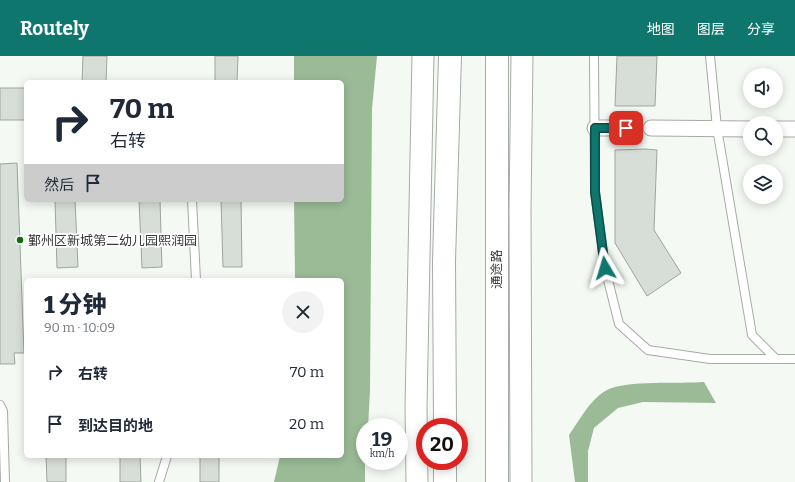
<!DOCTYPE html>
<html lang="zh">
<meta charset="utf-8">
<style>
body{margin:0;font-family:Bitter,"Noto Sans SC",serif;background:#f2f2f3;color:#1f2937;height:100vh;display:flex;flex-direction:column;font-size:15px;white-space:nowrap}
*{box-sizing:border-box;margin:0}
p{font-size:13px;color:#747a83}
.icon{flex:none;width:22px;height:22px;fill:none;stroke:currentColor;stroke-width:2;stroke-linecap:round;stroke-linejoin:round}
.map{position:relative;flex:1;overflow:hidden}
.side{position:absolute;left:24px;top:222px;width:320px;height:180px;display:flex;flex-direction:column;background:#fff;border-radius:6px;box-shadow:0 2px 10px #0003}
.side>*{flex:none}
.banner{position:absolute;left:24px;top:24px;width:320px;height:122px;border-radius:6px;box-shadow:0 2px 10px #0003;background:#fff;color:#1f2937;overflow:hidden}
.buttons{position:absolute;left:743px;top:12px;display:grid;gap:8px}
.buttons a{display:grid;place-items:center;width:40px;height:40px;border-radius:50%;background:#fff;box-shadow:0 2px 10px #0003;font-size:20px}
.speed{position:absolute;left:356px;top:362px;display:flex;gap:8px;font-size:20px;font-weight:700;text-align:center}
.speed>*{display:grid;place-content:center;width:52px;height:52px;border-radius:50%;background:#fff;box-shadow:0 2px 10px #0003;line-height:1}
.speed small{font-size:10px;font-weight:400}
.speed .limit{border:6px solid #d22;background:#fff;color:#111}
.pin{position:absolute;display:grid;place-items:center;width:34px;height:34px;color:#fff;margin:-17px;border-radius:8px;box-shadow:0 2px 6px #0006}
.me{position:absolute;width:44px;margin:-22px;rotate:353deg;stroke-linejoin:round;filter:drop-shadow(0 0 3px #0008)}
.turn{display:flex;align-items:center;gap:14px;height:84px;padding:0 20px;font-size:18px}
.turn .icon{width:52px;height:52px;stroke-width:2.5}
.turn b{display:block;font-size:28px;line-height:34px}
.then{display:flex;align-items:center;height:38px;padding:0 20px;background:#0003;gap:8px;font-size:15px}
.round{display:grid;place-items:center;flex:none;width:42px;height:42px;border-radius:21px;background:#f2f2f3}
.summary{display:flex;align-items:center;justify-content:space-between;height:68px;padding:0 20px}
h1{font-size:24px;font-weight:800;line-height:30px}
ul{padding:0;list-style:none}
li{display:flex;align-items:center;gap:12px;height:52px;padding:0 20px}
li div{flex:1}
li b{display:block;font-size:15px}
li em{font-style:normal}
header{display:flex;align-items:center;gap:24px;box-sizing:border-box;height:56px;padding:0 20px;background:#0f766e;color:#fff}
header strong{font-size:19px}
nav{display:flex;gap:22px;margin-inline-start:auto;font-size:14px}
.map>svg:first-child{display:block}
</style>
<header>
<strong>Routely</strong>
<nav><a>地图</a><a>图层</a><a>分享</a></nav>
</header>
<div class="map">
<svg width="795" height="426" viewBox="0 0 795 426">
<rect width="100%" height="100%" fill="#f4faf3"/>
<!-- water -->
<path fill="#9bbb97" d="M 294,0 L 377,0 L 372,53 L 370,335 L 368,371 L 365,371 L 365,426 L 274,426 L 280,400 L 342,400 L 342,224 L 295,224 L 294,144 L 342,144 L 342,26 L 294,26 Z
M 704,326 L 716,347 L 643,346 L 618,352 L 594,372 L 588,395 L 588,426 L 575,426 L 569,379 C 579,365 591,342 607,334 C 627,324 679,328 704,326 Z"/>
<!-- building -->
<path fill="#d7ded7" stroke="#9fa59e" d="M 83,0 L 107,0 L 106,26 L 82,26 Z
M 215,0 L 238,0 L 237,26 L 215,26 Z
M 617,0 L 657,0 L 655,50 L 615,50 Z
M 0,32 L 26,32 L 26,64 L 0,64 Z
M 645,93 L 657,94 L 654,174 L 681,217 L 647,240 L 615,187 L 615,94 Z
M 17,107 L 24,297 L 14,297 L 15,308 L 0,308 L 0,108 Z
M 55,144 L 75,144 L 78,211 L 57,212 Z
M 139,144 L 160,144 L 162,211 L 142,212 Z
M 221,144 L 241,144 L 242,211 L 223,211 Z
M 46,400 L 66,400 L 66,426 L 47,426 Z
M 120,400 L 140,400 L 141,426 L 120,426 Z
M 200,400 L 219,400 L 219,426 L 200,426 Z"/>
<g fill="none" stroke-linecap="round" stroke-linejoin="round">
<!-- minor-tunnel -->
<path stroke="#ced4cd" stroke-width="15" stroke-dasharray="15 8" stroke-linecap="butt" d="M 626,72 L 651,72"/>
<!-- service casing -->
<g stroke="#a5aba5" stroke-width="10">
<path id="service" d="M 594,0 L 595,136 L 605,212 L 619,268 L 648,294 L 710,303 L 776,303
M 710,0 L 717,72 L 752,279 L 776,303 L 795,303
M 192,144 L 196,224
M 0,349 L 3,355 L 5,426
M 159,426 L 167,400"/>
</g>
<!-- minor casing -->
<g stroke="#a5aba5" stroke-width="17">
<path id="minor" d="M 595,72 L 626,72
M 651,72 L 750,73
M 776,73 L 795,73"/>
</g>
<!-- secondary casing -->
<g stroke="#a5aba5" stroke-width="23">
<path id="secondary" d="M 417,426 L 416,351 L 423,0
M 521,426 L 520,153 L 522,0"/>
</g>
<!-- primary casing -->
<g stroke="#a5aba5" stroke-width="24">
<path id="primary" d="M 445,371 L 444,205 L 450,0
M 445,405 L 445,426
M 497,426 L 497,0"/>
</g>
<!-- service -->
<use href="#service" stroke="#fff" stroke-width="8"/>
<!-- minor -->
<use href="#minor" stroke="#fff" stroke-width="15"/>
<!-- secondary -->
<use href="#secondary" stroke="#fff" stroke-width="21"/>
<!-- primary -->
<use href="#primary" stroke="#fff" stroke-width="22"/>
</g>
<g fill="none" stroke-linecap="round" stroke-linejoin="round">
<!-- route casing -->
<g stroke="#0a4d48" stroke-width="10">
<path id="route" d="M 605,212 L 595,136 L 595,72 L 626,72"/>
</g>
<!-- route -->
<use href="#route" stroke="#0f766e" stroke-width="7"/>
</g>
<!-- markers -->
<circle fill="#13690f" stroke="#fff" stroke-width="1.5" cx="20" cy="184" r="4"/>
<g text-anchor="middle" stroke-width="3.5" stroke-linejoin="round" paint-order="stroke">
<!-- poi labels -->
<g font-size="13" fill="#383a37" stroke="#fff" text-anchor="start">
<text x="28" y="189">鄞州区新城第二幼儿园熙润园</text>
</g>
<!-- street labels -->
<g font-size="13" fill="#383a37" stroke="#fff">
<text transform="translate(496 213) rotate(-90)" y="5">通途路</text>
</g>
</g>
</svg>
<div class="buttons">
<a><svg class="icon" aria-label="sound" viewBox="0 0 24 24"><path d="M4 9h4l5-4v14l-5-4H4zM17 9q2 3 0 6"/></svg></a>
<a><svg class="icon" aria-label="search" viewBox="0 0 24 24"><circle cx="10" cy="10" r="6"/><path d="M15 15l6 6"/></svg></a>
<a><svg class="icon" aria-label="layers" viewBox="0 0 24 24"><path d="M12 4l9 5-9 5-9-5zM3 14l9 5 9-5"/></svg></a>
</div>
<div class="speed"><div>19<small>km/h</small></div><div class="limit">20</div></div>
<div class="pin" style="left:626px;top:72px;background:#d93025"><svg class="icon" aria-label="arrive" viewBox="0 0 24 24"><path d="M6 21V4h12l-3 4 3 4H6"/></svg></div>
<svg class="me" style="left:605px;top:212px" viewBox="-20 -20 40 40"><path d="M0-17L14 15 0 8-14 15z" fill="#0f766e" stroke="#fff" stroke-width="4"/></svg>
<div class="banner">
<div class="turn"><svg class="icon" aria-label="right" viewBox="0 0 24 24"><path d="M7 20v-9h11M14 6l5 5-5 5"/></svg><div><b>70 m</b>右转</div></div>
<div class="then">然后<svg class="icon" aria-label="arrive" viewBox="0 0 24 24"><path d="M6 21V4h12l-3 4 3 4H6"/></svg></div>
</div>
<section class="side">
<div class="summary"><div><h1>1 分钟</h1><p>90 m · 10:09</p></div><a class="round"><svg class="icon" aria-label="close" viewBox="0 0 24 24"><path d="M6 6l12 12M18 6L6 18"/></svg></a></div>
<ul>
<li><svg class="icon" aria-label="right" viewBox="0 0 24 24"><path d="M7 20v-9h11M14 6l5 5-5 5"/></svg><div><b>右转</b></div><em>70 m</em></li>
<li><svg class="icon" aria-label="arrive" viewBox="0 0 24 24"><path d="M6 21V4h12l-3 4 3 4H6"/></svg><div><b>到达目的地</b></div><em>20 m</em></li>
</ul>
</section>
</div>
